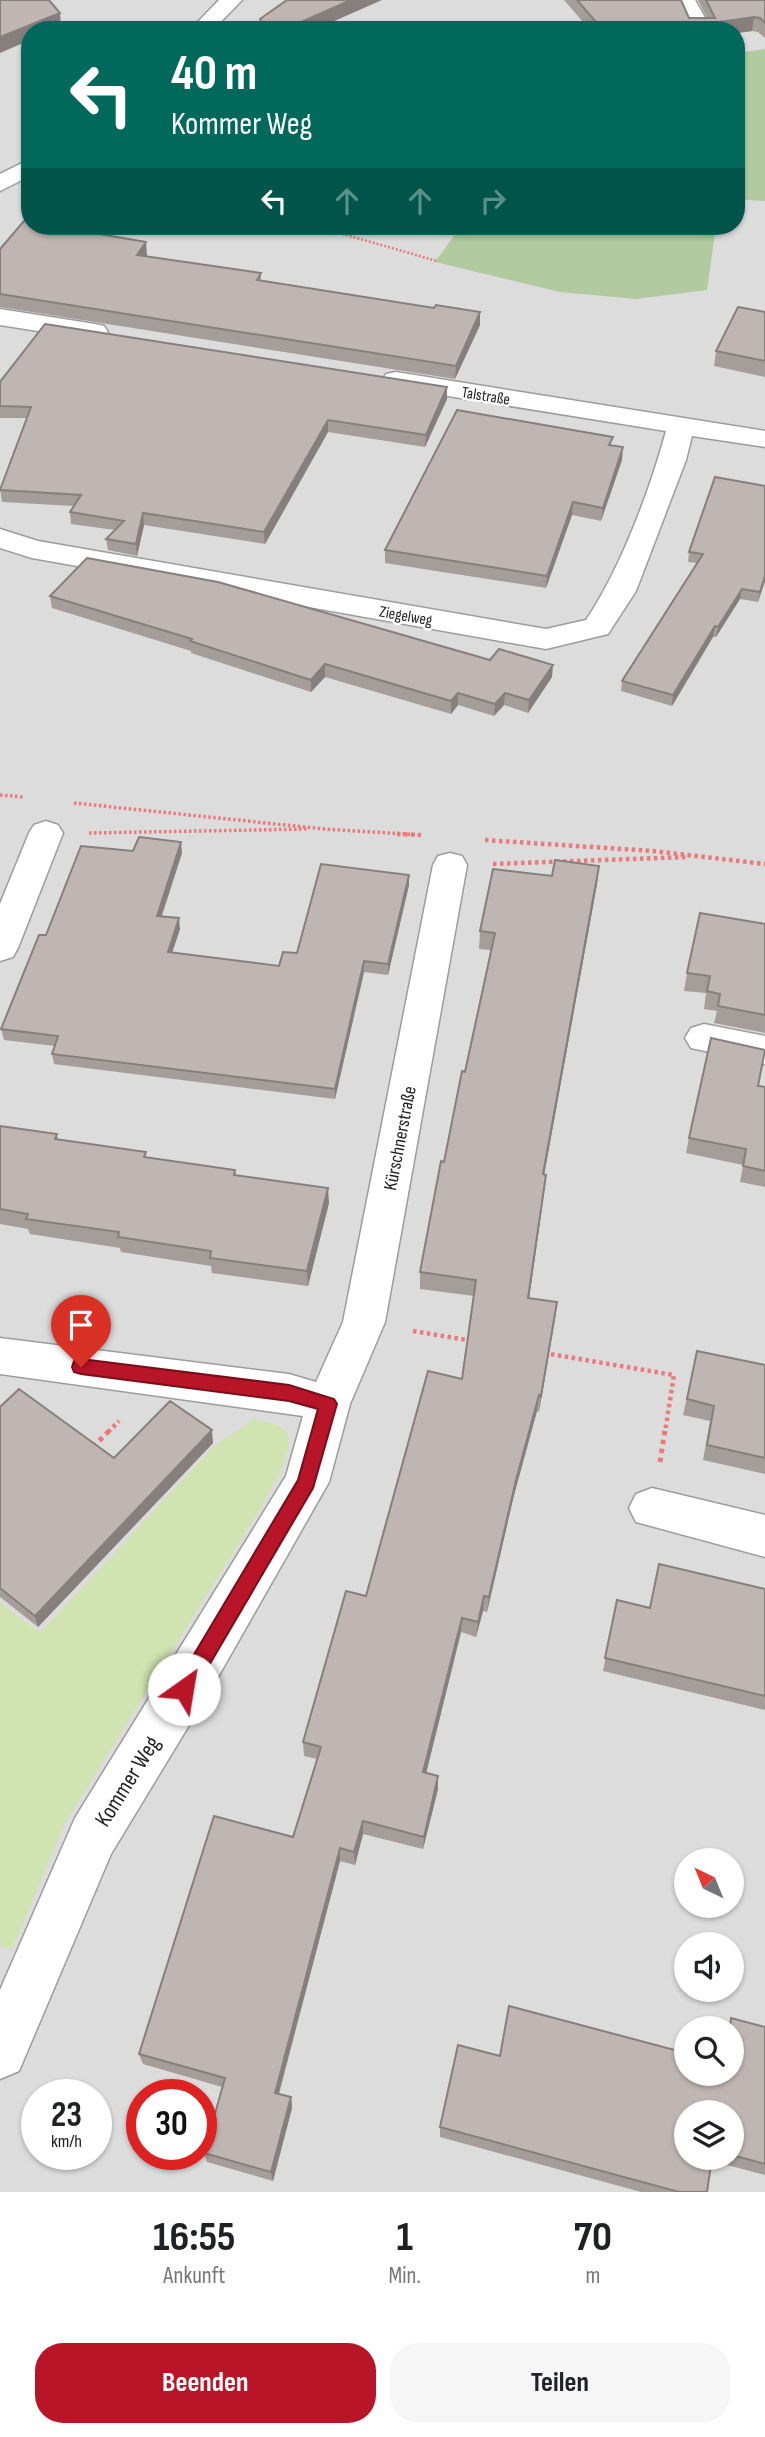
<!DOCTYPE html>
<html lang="de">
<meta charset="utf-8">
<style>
body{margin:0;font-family:"Sofia Sans Condensed",sans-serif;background:#f6f6f6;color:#202124;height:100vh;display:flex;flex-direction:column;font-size:26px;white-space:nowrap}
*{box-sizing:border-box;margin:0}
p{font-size:23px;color:#757577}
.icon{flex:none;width:38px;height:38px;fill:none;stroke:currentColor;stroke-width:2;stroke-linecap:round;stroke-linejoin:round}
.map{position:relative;height:2192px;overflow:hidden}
.drawer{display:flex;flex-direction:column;background:#fff;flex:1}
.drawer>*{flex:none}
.top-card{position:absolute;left:21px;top:21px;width:724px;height:214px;border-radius:28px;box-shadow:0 2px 5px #0004;background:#00695c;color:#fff;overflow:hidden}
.needle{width:46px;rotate:317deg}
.buttons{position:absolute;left:674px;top:1848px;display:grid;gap:14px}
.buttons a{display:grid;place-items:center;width:70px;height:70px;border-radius:50%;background:#fff;box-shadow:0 2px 5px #0004;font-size:35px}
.speed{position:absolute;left:21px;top:2079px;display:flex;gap:14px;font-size:35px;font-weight:700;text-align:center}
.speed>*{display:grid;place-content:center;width:91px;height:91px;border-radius:50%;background:#fff;box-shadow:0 2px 5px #0004;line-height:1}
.speed small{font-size:18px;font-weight:400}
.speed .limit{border:10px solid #d22;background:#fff;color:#111}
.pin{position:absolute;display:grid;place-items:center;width:60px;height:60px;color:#fff;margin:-72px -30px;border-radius:50% 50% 50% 0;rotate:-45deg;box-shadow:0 0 7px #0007}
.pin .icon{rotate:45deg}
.me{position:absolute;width:77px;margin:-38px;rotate:32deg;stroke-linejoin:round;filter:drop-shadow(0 0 5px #0008)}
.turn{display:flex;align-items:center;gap:24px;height:147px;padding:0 35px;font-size:32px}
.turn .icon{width:91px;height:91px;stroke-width:2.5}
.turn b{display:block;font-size:49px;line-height:60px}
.lanes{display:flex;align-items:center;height:66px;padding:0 35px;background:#0003;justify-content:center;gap:35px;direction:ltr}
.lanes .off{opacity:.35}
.eta{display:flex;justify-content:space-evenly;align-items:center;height:119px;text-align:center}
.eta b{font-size:42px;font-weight:700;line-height:49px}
.primary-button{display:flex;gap:14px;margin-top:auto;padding:14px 35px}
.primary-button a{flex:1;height:80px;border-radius:28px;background:#b91528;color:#fff;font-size:28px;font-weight:700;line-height:80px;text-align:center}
.primary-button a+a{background:#f6f6f6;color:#202124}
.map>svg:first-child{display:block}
</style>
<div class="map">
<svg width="765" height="2192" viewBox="0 0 765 2192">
<rect width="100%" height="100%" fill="#efebe6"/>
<!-- residential -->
<path fill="#dddcdc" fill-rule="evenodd" d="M 0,0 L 765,0 L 765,2192 L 0,2192 ZM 30,30 L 737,30 L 737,226 L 30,226 ZM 686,1860 L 732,1860 L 732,1906 L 686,1906 ZM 686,1944 L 732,1944 L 732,1990 L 686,1990 ZM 686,2028 L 732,2028 L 732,2074 L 686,2074 ZM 37,2095 L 96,2095 L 96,2154 L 37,2154 ZM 142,2095 L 201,2095 L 201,2154 L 142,2154 ZM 686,2112 L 732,2112 L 732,2158 L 686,2158 Z"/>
<!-- grass -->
<path fill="#d0e3b1" d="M 255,1419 L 278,1425 L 288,1433 C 292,1459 272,1486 260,1509 L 65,1823 L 12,1949 L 0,1946 L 0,1602 L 40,1633 L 216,1444 Z"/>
<!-- forest -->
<path fill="#b1ca9f" d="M 765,49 L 765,201 L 737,199 L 737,53 Z
M 461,226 L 716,226 L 707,290 L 636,299 L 560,292 L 435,262 Z"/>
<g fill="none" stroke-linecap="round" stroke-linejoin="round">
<!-- minor casing -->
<g stroke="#9c9c9c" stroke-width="3">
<path id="minor" d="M 219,0 L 242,0 L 213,30 L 190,30 Z
M 671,0 L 695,0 L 712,30 L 690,30 L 681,10 Z
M 30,159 L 30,176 L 0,191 L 0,174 Z
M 0,309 L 95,324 L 104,326 L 108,332 L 104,338 L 95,340 L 0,325 Z
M 396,372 L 765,431 L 765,447 L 692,436 L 686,460 L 636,591 L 608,634 L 546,649 L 32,558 L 0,548 L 0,529 L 38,541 L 546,629 L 586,620 C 620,570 650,490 666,431 L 386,386 L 382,380 L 386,374 Z
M 46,821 L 58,825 L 63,833 L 18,948 L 13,957 L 0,961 L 0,904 L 29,833 L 34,825 Z
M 450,853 L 462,856 L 467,865 L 385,1322 L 350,1404 L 329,1482 L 214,1684 L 111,1854 L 19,2071 L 0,2079 L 0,1990 L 75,1818 L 286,1476 L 303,1416 L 0,1374 L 0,1338 L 289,1374 L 316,1382 L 343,1322 L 433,865 L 438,856 Z
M 704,1024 L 765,1036 L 765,1064 L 691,1048 L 685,1038 L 691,1028 Z
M 652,1488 L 765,1515 L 765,1557 L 636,1522 L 629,1508 L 636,1494 Z"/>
</g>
<!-- path-far3 -->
<path stroke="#eb7a7c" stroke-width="2.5" stroke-dasharray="2 2" stroke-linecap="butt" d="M 315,226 L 437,261"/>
<!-- path-far2 -->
<path stroke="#eb7a7c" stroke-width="3.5" stroke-dasharray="2.5 2.5" stroke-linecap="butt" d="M 0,795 L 23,797
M 74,803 L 324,829 L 421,835
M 89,833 L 308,829"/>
<!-- path-far1 -->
<path stroke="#eb7a7c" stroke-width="4.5" stroke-dasharray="3.5 3.5" stroke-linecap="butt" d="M 397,834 L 421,835
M 485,840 L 653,851 L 765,864
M 493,864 L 687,857
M 413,1331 L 473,1341
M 544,1353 L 674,1375 L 665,1432
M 108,1432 L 119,1421"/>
<!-- path -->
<path stroke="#eb7a7c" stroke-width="5" stroke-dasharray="4.5 4.5" stroke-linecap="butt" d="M 93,1447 L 110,1430
M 660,1462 L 665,1430"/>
<!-- minor -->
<use href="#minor" fill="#fff" fill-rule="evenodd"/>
</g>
<!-- wall -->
<path fill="#a49d9a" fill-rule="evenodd" d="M 564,0 L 681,0 L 689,18 L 707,18 L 698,0 L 765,0 L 765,38 L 758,32 L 752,31 L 737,33 L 737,30 L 590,30 Z
M 260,19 L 314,30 L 260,30 Z
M 30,226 L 79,226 L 74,229 L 147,255 L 146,257 L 261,273 L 261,280 L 434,308 L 480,312 L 480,325 L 455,379 L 0,307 L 0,249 Z
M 765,312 L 765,377 L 714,366 L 716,351 Z
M 0,382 L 447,387 L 447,399 L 425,447 L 328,432 L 265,544 L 144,525 L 137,556 L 108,550 L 106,539 L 115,530 L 71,524 L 70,512 L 74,506 L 2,502 L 0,489 L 27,418 L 0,418 Z
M 612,445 L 622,460 L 601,521 L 572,515 L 546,588 L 385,563 L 385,550 Z
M 715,477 L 765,581 L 758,602 L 740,599 L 716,637 L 713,637 L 672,706 L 621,691 L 622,681 L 697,563 L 688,562 L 689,552 Z
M 50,596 L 552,677 L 528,713 L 504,705 L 494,716 L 458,705 L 451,714 L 325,677 L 311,692 L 191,653 L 191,651 L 52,608 Z
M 133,851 L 182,853 L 162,916 L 180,929 L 172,952 L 279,966 L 409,875 L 409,885 L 388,975 L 364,972 L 335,1099 L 54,1064 L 52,1054 L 55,1046 L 4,1040 L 1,1029 L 46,935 Z
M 599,866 L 597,884 L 544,1175 L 546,1175 L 544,1192 L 529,1298 L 555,1318 L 539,1412 L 537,1411 L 514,1495 L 487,1612 L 483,1611 L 476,1637 L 461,1632 L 426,1773 L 438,1776 L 438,1789 L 423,1849 L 363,1834 L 355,1865 L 340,1861 L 279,2094 L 291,2097 L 292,2108 L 273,2181 L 207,2162 L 204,2153 L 222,2087 L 143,2064 L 139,2054 L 293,1837 L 317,1759 L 304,1756 L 303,1742 L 462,1379 L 474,1296 L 420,1289 L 420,1272 L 491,950 L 479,949 L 480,931 L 552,876 Z
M 765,924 L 765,1033 L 714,1023 L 717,1011 L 704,1009 L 706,993 L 684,991 L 687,973 Z
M 758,1086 L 765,1087 L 765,1187 L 740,1182 L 743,1165 L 686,1153 L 689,1138 Z
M 0,1126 L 57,1134 L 58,1139 L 147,1157 L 235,1170 L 236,1175 L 329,1203 L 308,1286 L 212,1273 L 211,1266 L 121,1252 L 120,1248 L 30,1234 L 28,1229 L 0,1224 Z
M 697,1351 L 765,1365 L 765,1474 L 703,1460 L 710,1421 L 683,1415 Z
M 0,1407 L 114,1458 L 213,1443 L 38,1627 L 0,1597 Z
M 765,1589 L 765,1710 L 603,1671 L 617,1600 L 649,1608 Z
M 731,2018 L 765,2027 L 765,2175 L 712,2161 L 707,2192 L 641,2192 L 440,2137 L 440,2127 L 500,2056 L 732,2074 L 732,2028 L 727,2028 ZM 732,2112 L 732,2158 L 686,2158 Z"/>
<!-- shaded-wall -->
<path fill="#867f7d" d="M 351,0 L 382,0 L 314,30 L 283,30 Z
M 60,13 L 61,27 L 55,30 L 30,30 L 30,40 L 0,53 L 0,37 Z
M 754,17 L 752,31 L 737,33 L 737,30 L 663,30 Z
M 60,226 L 79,226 L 61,239 Z
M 146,242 L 147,255 L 138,268 L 137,255 Z
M 480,312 L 480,325 L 455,379 L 456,366 Z
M 447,387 L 447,399 L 425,447 L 426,435 Z
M 328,420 L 328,432 L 265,544 L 264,532 Z
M 623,447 L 622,460 L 601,521 L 603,508 Z
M 573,502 L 572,515 L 546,588 L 547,576 Z
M 143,513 L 144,525 L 137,556 L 136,544 Z
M 765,576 L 765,581 L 758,602 L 760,592 Z
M 742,589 L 740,599 L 716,637 L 718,627 Z
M 715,626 L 713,637 L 672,706 L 673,695 Z
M 325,664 L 325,677 L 311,692 L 311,680 Z
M 553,665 L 552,677 L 528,713 L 529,700 Z
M 458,693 L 458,705 L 451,714 L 451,701 Z
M 505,693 L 504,705 L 494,716 L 495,704 Z
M 181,842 L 182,853 L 158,926 L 157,916 Z
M 599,866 L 597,884 L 541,1192 L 543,1174 Z
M 409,875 L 409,885 L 388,975 L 388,964 Z
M 179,918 L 180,929 L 169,962 L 168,952 Z
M 364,961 L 364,972 L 335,1099 L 335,1089 Z
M 546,1175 L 544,1192 L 527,1314 L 528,1298 Z
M 328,1188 L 329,1203 L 308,1286 L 307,1271 Z
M 557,1302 L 555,1318 L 539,1412 L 541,1396 Z
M 539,1395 L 537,1411 L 514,1495 L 487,1612 L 489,1597 L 516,1480 Z
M 212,1430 L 213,1443 L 38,1627 L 35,1616 Z
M 484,1596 L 483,1611 L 476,1637 L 478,1622 Z
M 462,1618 L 461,1632 L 423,1786 L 423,1772 Z
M 438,1776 L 438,1789 L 423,1849 L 424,1837 Z
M 363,1821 L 363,1834 L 355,1865 L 354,1852 Z
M 340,1848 L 340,1861 L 276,2103 L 275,2093 Z
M 291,2097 L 292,2108 L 273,2181 L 271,2172 Z"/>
<!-- building -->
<path fill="#bfb6b3" stroke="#867f7d" stroke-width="2" d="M 0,0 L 49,0 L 60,13 L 0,37 Z
M 287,0 L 351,0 L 283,30 L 266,30 L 260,19 Z
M 577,0 L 681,0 L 689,18 L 715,18 L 706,0 L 765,0 L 765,23 L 760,18 L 754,17 L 663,30 L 603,30 Z
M 30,214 L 30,226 L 60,226 L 59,227 L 146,242 L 137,255 L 261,273 L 257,280 L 434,308 L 436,305 L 480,312 L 456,366 L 0,294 L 0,249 Z
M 738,307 L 765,312 L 765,361 L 716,351 Z
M 45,324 L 447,387 L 426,435 L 328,420 L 264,532 L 143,513 L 136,544 L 106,539 L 124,521 L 70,512 L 81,495 L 0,490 L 31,407 L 0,406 L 0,382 Z
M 457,410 L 613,437 L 609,445 L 623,447 L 603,508 L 573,502 L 547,576 L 385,550 Z
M 715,477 L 765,486 L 765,576 L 760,592 L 742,589 L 718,627 L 715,626 L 673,695 L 622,681 L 703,554 L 689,552 Z
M 87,558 L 218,582 L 490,660 L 499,649 L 553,665 L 529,700 L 505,693 L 495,704 L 458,693 L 451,701 L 325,664 L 311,680 L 190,641 L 192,639 L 50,596 Z
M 139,837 L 181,842 L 157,916 L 179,918 L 168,952 L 279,966 L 283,952 L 297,953 L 321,864 L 409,875 L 388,964 L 364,961 L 335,1089 L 52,1054 L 58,1036 L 1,1029 L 39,935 L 46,935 L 81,846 L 133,851 Z
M 555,860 L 599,866 L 543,1174 L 546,1175 L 528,1298 L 557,1302 L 541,1396 L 539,1395 L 516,1480 L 489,1597 L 484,1596 L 478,1622 L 462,1618 L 423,1772 L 438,1776 L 424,1837 L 363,1821 L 354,1852 L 340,1848 L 275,2093 L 291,2097 L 271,2172 L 204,2153 L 225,2078 L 139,2054 L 214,1816 L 293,1837 L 321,1747 L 303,1742 L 346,1591 L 366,1596 L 428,1371 L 462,1379 L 476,1280 L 420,1272 L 441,1161 L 444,1162 L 462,1071 L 465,1072 L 495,933 L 480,931 L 493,869 L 552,876 Z
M 700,913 L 765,924 L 765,1015 L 718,1006 L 720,994 L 707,991 L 710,976 L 687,973 Z
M 711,1038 L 765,1050 L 758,1086 L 765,1087 L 765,1171 L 743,1166 L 746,1149 L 689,1138 Z
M 0,1126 L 57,1134 L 55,1139 L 146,1152 L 144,1157 L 235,1170 L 234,1175 L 328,1188 L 307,1271 L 210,1258 L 211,1251 L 118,1237 L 119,1232 L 26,1219 L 28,1214 L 0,1209 Z
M 697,1351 L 765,1365 L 765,1458 L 707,1445 L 714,1406 L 687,1399 Z
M 19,1389 L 114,1458 L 170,1401 L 212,1430 L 35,1616 L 0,1588 L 0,1407 Z
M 659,1564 L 765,1589 L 765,1696 L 605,1658 L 617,1600 L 650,1608 Z
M 509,2006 L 686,2053 L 686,2074 L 732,2074 L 732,2028 L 730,2028 L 731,2018 L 765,2027 L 765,2164 L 732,2155 L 732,2112 L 686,2112 L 686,2158 L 712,2158 L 707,2192 L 679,2192 L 440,2127 L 458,2045 L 500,2056 Z"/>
<!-- route -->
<path fill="#b91528" stroke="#780e1a" stroke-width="2" d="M 81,1359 L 289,1385 L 334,1399 L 337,1404 L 313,1488 L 191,1696 L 184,1699 L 177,1696 L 174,1689 L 177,1683 L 298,1480 L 318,1409 L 289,1401 L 81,1374 L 74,1372 L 72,1367 L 74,1361 Z"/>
<g text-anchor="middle" stroke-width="5" stroke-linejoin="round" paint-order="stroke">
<!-- far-street labels -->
<g font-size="16" fill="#1f1f1f" stroke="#fff">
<text transform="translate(486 395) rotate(9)" y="6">Talstraße</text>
<text transform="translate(406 615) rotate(10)" y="6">Ziegelweg</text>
</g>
<!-- street labels -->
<g font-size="19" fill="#1f1f1f" stroke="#fff">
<text transform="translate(399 1138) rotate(-79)" y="7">Kürschnerstraße</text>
</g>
<!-- near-street labels -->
<g font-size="23" fill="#1f1f1f" stroke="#fff">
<text transform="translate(127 1781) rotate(-58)" y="8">Kommer Weg</text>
</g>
</g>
</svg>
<div class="buttons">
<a><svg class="needle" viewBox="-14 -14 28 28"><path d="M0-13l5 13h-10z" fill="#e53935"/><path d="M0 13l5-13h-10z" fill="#757577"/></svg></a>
<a><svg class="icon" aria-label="sound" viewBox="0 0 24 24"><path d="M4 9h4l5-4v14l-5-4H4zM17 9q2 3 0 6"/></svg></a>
<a><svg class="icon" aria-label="search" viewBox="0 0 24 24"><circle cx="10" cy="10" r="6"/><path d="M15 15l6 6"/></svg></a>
<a><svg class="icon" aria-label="layers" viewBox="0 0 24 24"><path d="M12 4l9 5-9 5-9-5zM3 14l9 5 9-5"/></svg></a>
</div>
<div class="speed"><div>23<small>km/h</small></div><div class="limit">30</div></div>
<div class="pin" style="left:81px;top:1367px;background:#d93025"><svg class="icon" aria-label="arrive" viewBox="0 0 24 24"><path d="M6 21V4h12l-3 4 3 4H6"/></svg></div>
<svg class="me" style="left:184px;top:1689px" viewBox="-20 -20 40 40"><circle r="19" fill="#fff"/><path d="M0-13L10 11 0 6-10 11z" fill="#b91528"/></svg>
<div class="top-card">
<div class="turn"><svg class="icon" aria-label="left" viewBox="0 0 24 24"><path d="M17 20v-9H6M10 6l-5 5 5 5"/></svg><div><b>40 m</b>Kommer Weg</div></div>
<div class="lanes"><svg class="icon" aria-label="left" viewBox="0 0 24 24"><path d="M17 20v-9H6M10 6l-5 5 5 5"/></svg><svg class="icon off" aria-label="ahead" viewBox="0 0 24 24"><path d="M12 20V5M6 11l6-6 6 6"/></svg><svg class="icon off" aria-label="ahead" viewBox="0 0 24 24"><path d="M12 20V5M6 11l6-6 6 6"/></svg><svg class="icon off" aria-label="right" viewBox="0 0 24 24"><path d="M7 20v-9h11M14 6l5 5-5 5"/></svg></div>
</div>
</div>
<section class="drawer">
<div class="eta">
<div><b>16:55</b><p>Ankunft</p></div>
<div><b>1</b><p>Min.</p></div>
<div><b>70</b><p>m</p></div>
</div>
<div class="primary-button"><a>Beenden</a><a>Teilen</a></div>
</section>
